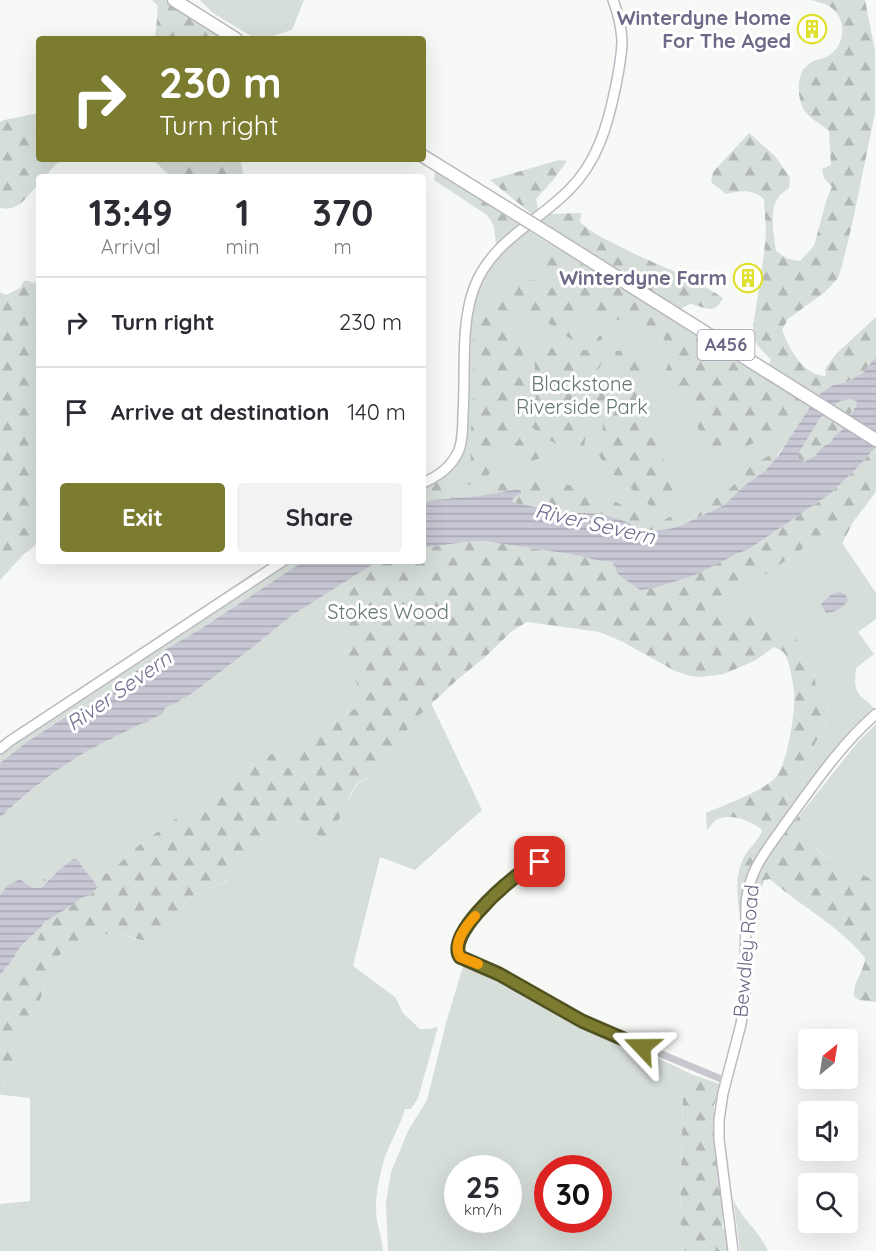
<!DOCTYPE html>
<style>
body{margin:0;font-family:Quicksand,sans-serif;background:#f2f2f3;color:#2b2b33;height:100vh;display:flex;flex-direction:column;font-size:22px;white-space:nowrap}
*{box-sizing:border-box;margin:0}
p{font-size:20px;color:#7c7c81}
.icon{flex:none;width:33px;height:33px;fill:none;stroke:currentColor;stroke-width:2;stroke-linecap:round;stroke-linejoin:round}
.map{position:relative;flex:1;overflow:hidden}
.panel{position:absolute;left:36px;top:174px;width:390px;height:390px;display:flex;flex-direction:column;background:#fff;border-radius:6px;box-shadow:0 6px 24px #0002}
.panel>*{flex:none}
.banner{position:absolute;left:36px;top:36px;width:390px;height:126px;border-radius:6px;box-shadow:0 6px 24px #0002;background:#7c7c31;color:#fff;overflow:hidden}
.needle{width:39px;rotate:30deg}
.tools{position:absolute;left:798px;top:1029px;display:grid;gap:12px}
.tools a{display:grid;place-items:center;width:60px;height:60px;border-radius:6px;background:#fff;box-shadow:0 6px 24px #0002;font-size:30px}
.speed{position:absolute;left:444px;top:1155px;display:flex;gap:12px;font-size:30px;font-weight:700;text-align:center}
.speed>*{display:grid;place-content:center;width:78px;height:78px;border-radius:50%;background:#fff;box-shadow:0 6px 24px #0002;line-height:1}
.speed small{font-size:15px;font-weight:400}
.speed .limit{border:9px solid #d22;background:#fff;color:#111}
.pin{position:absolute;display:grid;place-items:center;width:51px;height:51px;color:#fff;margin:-26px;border-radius:12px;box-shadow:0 3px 9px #0006}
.me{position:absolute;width:66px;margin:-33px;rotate:293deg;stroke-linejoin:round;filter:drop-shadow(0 0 4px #0008)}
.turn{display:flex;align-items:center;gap:21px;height:126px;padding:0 24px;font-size:27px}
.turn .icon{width:78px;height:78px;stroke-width:2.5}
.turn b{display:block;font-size:42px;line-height:51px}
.eta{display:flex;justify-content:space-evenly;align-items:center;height:102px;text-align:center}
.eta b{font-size:36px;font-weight:800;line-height:42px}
.primary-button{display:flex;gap:12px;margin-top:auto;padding:12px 24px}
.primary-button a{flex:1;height:69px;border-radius:6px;background:#7c7c31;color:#fff;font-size:24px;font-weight:800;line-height:69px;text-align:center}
.primary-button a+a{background:#f2f2f3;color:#2b2b33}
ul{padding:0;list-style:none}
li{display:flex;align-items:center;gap:18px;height:90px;padding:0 24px;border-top:2px solid #e1e1e2}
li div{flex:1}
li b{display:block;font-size:22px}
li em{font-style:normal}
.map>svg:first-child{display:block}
</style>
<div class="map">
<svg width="876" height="1251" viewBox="0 0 876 1251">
<defs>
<pattern id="forest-firs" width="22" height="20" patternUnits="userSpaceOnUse" patternTransform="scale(1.5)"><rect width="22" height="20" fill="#d6ded9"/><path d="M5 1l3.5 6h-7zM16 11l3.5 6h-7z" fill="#b2b8b6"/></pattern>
<pattern id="water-rules" width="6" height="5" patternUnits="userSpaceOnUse" patternTransform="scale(1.5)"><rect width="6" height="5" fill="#c8c8d4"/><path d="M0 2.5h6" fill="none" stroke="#a7a6b2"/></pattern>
</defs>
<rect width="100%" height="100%" fill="#f7f9f7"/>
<!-- green -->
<path fill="#d6ded9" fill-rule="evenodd" d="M 200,0 L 304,0 L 292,30 L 272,36 L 267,39 L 256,39 L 213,13 Z
M 526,229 L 812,406 L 808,410 L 791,437 L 765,471 L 669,529 L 423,503 L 423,487 L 445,475 L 466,433 L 472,313 L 481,280 L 501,252 Z
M 832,528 L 876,593 L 876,619 L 858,632 L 874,654 L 856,668 C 855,680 853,691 864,699 C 869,703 871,704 874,709 L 831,755 L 791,808 L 787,803 L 786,791 L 824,729 L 828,705 L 816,686 L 813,665 L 787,635 L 767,629 L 761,619 L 758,611 L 710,615 L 705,604 L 759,579 Z
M 288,561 L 304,561 L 202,628 L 163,651 L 107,693 L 97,701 L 70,713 L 24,744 L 0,763 L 0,754 L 12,744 Z
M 344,582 L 337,602 L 344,647 L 365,704 L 347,713 L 315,737 L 269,755 L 223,784 L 138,846 L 111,871 L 96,878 L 77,858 L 70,858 L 33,888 L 20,879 L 8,885 L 0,895 L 0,818 C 26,794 55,770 86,752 C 104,742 123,733 141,724 L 149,722 L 151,719 L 163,714 L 165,708 L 176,703 L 194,692 L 253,647 L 291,616 Z
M 431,703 L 482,810 L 415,870 L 380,857 L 353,966 L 395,997 L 403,1013 L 420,1029 L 429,1029 L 438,1027 L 418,1098 L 411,1109 L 405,1109 C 400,1126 391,1141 385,1157 C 380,1173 376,1192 376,1209 C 376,1223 382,1237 383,1251 L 0,1251 L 0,1204 L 30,1201 L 30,1098 L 2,1095 L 4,1084 L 25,1029 L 36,1012 L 46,982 L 61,953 L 81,941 L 103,934 L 128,936 L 135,939 L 171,935 L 176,914 L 189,898 L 202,890 L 223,884 L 230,878 L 252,848 L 292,817 L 297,816 L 320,838 L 325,839 L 358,783 L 380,772 L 394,753 L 410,723 Z
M 876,724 L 876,881 C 857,873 822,858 811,842 C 806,834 803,824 799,816 L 857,743 Z
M 46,921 L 32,952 L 7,986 L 0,1002 L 0,975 L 11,962 L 21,946 L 41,927 Z
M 466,965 C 504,978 536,1003 572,1022 C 597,1034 623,1043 649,1054 C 663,1060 677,1067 691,1074 L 683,1089 L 680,1220 L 685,1251 L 388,1251 L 386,1203 L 391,1172 L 408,1131 L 427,1100 L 446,1023 L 463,966 ZM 458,1168 L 508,1168 L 508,1220 L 458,1220 ZM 548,1168 L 598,1168 L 598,1220 L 548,1220 Z
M 733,1198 C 740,1218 759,1230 768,1251 L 740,1251 Z"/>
<!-- forest -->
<path fill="url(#forest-firs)" d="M 152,0 L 165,0 L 225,39 L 218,39 L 212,35 L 204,37 L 203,39 L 154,39 L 156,31 L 158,6 Z
M 811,0 L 865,0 L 875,51 L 875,113 L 853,220 L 842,266 L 838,278 L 825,292 L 788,319 L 782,330 C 788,345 796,362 810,371 C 814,374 819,375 824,376 L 826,375 L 825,369 L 836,354 L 876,317 L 876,357 L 873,361 L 863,373 L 847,382 L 833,385 L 818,397 L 771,367 L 767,367 L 771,360 L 758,346 L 752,334 L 764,254 L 766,232 L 764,199 C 752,188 740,191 726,194 L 711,182 L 713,172 L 749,133 L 775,156 L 790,178 L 789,188 C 785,191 780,194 778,198 C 769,210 774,237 776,251 L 788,259 L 800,261 L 814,246 L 827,198 L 832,187 L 824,178 L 822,169 L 831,165 L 829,131 C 822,125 809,118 804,110 C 797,97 795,73 810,63 C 816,59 825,59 831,54 C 847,41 846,17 829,6 C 824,3 817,2 811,0 Z
M 39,113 L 39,159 L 63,159 L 55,165 L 45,177 L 39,177 L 39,184 C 26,196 20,212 0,208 L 0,122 L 4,120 Z
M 152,159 L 240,159 L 244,177 L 169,177 L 168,174 Z
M 414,159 L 416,159 L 520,225 L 496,244 L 494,226 L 487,215 L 434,180 L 435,171 Z
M 559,160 L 567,161 L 553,180 L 536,199 L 538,208 L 533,215 L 490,180 Z
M 581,213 L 580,222 C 590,232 603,238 615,244 C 650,263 690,275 723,298 C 713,317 705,306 690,304 L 680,309 L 539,221 L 546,214 Z
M 541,239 L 812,406 C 805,414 796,409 788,407 L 788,420 L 779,430 L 756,442 L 728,454 L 710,451 L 709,434 L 699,430 L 695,419 L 698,405 L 692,394 L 685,388 L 670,386 L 663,378 L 674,348 C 668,343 662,337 655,334 C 637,324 585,307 566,315 L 568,324 L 582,332 L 602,336 L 602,339 L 600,342 C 591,342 580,343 571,339 C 560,333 551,323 539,318 C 526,312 510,311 496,310 C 501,321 512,329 518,340 C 528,359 526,389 522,409 C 521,413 521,419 519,423 C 515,432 502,437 498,447 C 488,469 496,482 466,485 L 459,481 L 460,478 L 468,468 L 471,458 L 469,447 L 473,411 L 473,332 L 477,313 L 492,294 L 500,287 L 522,279 L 542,281 L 547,274 L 544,263 L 538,258 L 541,249 Z
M 24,281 L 29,281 L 32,283 L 39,281 L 39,543 L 24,554 L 0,580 L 0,292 L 6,295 L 20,288 Z
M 541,347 L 598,351 L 603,358 L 600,367 L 589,380 L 580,393 L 581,418 L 586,435 L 582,456 C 570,456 540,433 529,425 L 529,417 L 541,383 L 535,371 L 534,350 Z
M 637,350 L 643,353 L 645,376 L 646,406 L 650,430 L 663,454 L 665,476 L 673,484 C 671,501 671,506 653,510 L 644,499 L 607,469 L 595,449 C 608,422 605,421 587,399 L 597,382 L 615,365 L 615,355 L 616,351 Z
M 852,399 L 857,402 L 841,431 L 835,435 L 831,442 L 821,448 L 815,456 L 804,463 L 799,460 L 797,456 L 820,418 L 840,401 Z
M 523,433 C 538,433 541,444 540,458 L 530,462 L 517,464 L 513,447 Z
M 876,447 L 876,492 L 853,522 L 842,544 L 832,528 L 759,579 L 705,604 L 710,615 L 758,610 L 761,619 L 767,629 L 787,635 L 807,645 L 813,665 L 816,686 L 828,705 L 824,729 L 786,791 L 787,803 L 791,808 L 767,841 L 750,871 L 742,931 C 739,906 732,881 744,857 C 749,847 760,840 762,830 C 753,821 730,813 718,819 C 713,821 710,827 707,830 L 706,813 C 724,805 764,791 776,777 C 788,762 796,709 794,691 C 793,682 789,661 785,654 C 782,650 778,649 774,647 L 756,660 L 724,674 L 701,677 L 690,676 L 675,671 L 623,642 L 600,632 L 527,622 L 512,631 L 484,658 L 458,679 L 411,723 L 394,753 L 380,772 L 357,783 L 350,795 L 338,821 L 325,839 L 320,838 L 297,816 L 292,817 L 252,848 L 230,878 L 222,884 L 202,890 L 189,898 L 176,914 L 171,935 L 163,940 L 141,940 L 128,936 L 103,934 L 81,941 L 61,953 L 46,982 L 36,1012 L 25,1029 L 4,1084 L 2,1095 L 0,1095 L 0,1002 L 7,986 L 32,952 L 46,921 L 68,908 L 80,899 L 91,894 L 98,887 L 76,859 L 58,871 L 41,888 L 33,888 L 70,858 L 77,857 L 96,878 L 111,871 L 138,846 L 223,784 L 269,755 L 315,737 L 347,713 L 364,704 L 344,647 L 337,602 L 344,582 L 370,566 L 382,561 L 423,561 L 423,548 L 465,542 L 484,541 L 570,554 L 601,561 L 614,562 L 624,579 L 640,590 L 655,588 L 684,578 L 749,549 L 830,494 L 856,469 Z
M 770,455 L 778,456 L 765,471 L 745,485 L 724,505 L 682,525 L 669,529 L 649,531 L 641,529 L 627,522 L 582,512 L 561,512 L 514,503 L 512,501 L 518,489 L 479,496 L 433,500 L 423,503 L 423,488 L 445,475 L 452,479 L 453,486 L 461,493 L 475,492 L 491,486 L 516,480 L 543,481 L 561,483 L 593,491 L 659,523 L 678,512 L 722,496 L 743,476 L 746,469 Z
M 799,816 C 803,824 806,834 811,842 C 823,860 856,871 876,881 L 876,1002 L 859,1000 L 854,996 C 853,980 864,973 865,958 C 839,925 801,907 770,879 L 764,880 L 751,929 C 752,915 751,900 754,887 C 759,862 783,835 799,816 Z
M 691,1074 L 720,1084 L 714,1106 L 714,1147 L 724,1217 C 720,1226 724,1228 727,1236 C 729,1240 728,1246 729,1251 L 685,1251 L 680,1220 L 683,1089 Z"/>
<!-- water -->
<path fill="url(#water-rules)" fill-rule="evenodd" d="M 876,357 L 876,447 L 856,469 L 830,494 L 749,549 L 737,554 L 695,575 L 655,588 L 640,590 L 624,579 L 617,573 L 614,562 L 601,561 L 570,554 L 484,541 L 465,542 L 423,548 L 423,503 L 433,500 L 479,496 L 518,489 L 521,491 L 521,494 L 514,497 L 512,501 L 514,503 L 561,512 L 601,514 L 627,522 L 641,529 L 649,531 L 669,529 L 682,525 L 724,505 L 745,485 L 765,471 L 778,456 L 808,410 L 820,394 L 833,385 L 847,382 L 863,373 ZM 852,399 L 857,402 L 855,407 L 841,431 L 835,435 L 831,442 L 821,448 L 815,456 L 804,462 L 799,460 L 797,456 L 820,418 L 840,401 Z
M 304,561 L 382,561 L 370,566 L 291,616 L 253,647 L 194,692 L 176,703 L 165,708 L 163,714 L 151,719 L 149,722 L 141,724 C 123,733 104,742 86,752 C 55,770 26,793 0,818 L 0,763 L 24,744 L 71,713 L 97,701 L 107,693 L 163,651 L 202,628 Z
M 840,592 L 845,594 L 848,600 C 842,609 836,612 826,613 L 821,604 L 832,594 Z
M 73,859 L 76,859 L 78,861 L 98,887 L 91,894 L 80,899 L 68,908 L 46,921 L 41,927 L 21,946 L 11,962 L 0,975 L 0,895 L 8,885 L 20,879 L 33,888 L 41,888 L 58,871 Z"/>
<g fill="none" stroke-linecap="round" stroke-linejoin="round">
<!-- secondary casing -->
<g stroke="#bbbac2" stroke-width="12">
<path id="secondary" d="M 423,483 C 438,476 452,467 459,450 C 463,439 463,426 463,414 C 466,374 460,326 474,288 C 491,242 536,223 568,191 C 598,162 608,124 616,85 C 619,70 622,55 622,40 C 621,26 618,13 613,0
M 0,749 L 10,741 L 283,561
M 733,1251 L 719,1139 L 719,1120 L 723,1093 L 741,1024 L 745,997 L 746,901 C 748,890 750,880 755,870 C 762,854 775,839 785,824 C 812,787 841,744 876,714"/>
</g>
<!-- highway casing -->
<g stroke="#b9b8be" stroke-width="15">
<path id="highway" d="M 174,0 L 236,39
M 423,156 L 510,210
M 539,228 L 876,440"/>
</g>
<!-- street -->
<path stroke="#c9c7ce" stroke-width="7" d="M 540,862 C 533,866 526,870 519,874 C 503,886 446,935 460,957 L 499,974 L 582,1021 L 726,1081"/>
<!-- secondary -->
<use href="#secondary" stroke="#fff" stroke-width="9"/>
<!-- highway -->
<use href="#highway" stroke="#fff" stroke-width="12"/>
<!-- highway-bridge casing -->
<g stroke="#b9b8be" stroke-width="15" stroke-linecap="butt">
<path id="highway-bridge" d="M 510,210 L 539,228"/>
</g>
<!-- highway-bridge -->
<use href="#highway-bridge" stroke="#fff" stroke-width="12"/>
</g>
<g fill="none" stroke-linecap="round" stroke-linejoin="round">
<!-- route casing -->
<g stroke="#515120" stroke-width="15">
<path id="route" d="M 540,862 C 533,866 526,870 519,874 C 503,886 446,935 460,957 L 499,974 L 582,1021 L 642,1047"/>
</g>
<!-- route -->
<use href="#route" stroke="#7c7c31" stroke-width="10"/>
<!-- slow -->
<path stroke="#f59e0b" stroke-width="10" d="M 475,916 C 466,926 452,943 460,957 L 478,964"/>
</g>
<!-- icons -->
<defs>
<g id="building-ring" transform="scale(1.5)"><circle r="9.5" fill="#fff" stroke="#e0e02f" stroke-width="1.5"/><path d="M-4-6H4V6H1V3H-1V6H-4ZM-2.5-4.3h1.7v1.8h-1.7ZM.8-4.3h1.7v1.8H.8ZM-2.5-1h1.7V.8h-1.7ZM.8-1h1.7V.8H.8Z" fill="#e0e02f"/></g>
</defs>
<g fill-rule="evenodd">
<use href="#building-ring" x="812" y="29"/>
<use href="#building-ring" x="748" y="278"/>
</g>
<g text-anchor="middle" stroke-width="6" stroke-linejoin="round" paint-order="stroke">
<!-- shield labels -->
<rect fill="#fff" stroke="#9a96ab" stroke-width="1.5" x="697.5" y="330" width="57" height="30" rx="4.5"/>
<g font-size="18" font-weight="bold" fill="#6f6987">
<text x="726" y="351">A456</text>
</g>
<!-- poi labels -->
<g font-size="20" font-weight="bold" fill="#6f6987" stroke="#fff" text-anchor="end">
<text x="791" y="25">Winterdyne Home<tspan x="791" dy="23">For The Aged</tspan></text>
<text x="727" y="285">Winterdyne Farm</text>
</g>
<!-- park labels -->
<g font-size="20" fill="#63796f" stroke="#fff">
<text x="582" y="391">Blackstone<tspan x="582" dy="23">Riverside Park</tspan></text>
<text x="388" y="619">Stokes Wood</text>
</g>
<!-- street labels -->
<g font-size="20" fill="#6f6987" stroke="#fff">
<text transform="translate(746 951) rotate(-85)" y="7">Bewdley Road</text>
</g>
<!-- water labels -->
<g font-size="21" font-style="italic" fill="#706f90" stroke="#fff">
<text transform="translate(595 524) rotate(13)" y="7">River Severn</text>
<text transform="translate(119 691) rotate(-35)" y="7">River Severn</text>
</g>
</g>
</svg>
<div class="tools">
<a><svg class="needle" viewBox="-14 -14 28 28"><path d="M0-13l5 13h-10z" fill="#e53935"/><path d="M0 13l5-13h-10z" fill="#7c7c81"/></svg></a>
<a><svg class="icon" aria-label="sound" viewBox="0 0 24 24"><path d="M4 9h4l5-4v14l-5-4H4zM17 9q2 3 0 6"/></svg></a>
<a><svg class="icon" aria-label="search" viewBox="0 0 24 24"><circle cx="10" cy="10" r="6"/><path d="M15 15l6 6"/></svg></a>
</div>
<div class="speed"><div>25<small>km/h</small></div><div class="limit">30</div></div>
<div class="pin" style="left:540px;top:862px;background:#d93025"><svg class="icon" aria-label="arrive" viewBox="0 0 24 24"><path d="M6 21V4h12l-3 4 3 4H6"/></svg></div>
<svg class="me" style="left:642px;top:1047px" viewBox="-20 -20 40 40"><path d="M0-17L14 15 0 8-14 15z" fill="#7c7c31" stroke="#fff" stroke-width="4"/></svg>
<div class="banner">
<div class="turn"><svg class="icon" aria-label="right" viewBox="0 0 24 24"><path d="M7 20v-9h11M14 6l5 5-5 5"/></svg><div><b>230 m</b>Turn right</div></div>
</div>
<section class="panel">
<div class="eta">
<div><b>13:49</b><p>Arrival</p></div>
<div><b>1</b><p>min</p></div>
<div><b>370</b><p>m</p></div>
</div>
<ul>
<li><svg class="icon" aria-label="right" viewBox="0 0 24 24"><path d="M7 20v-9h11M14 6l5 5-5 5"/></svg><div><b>Turn right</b></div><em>230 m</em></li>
<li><svg class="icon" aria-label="arrive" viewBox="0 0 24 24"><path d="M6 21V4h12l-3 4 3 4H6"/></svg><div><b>Arrive at destination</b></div><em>140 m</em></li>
</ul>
<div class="primary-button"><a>Exit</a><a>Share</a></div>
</section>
</div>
